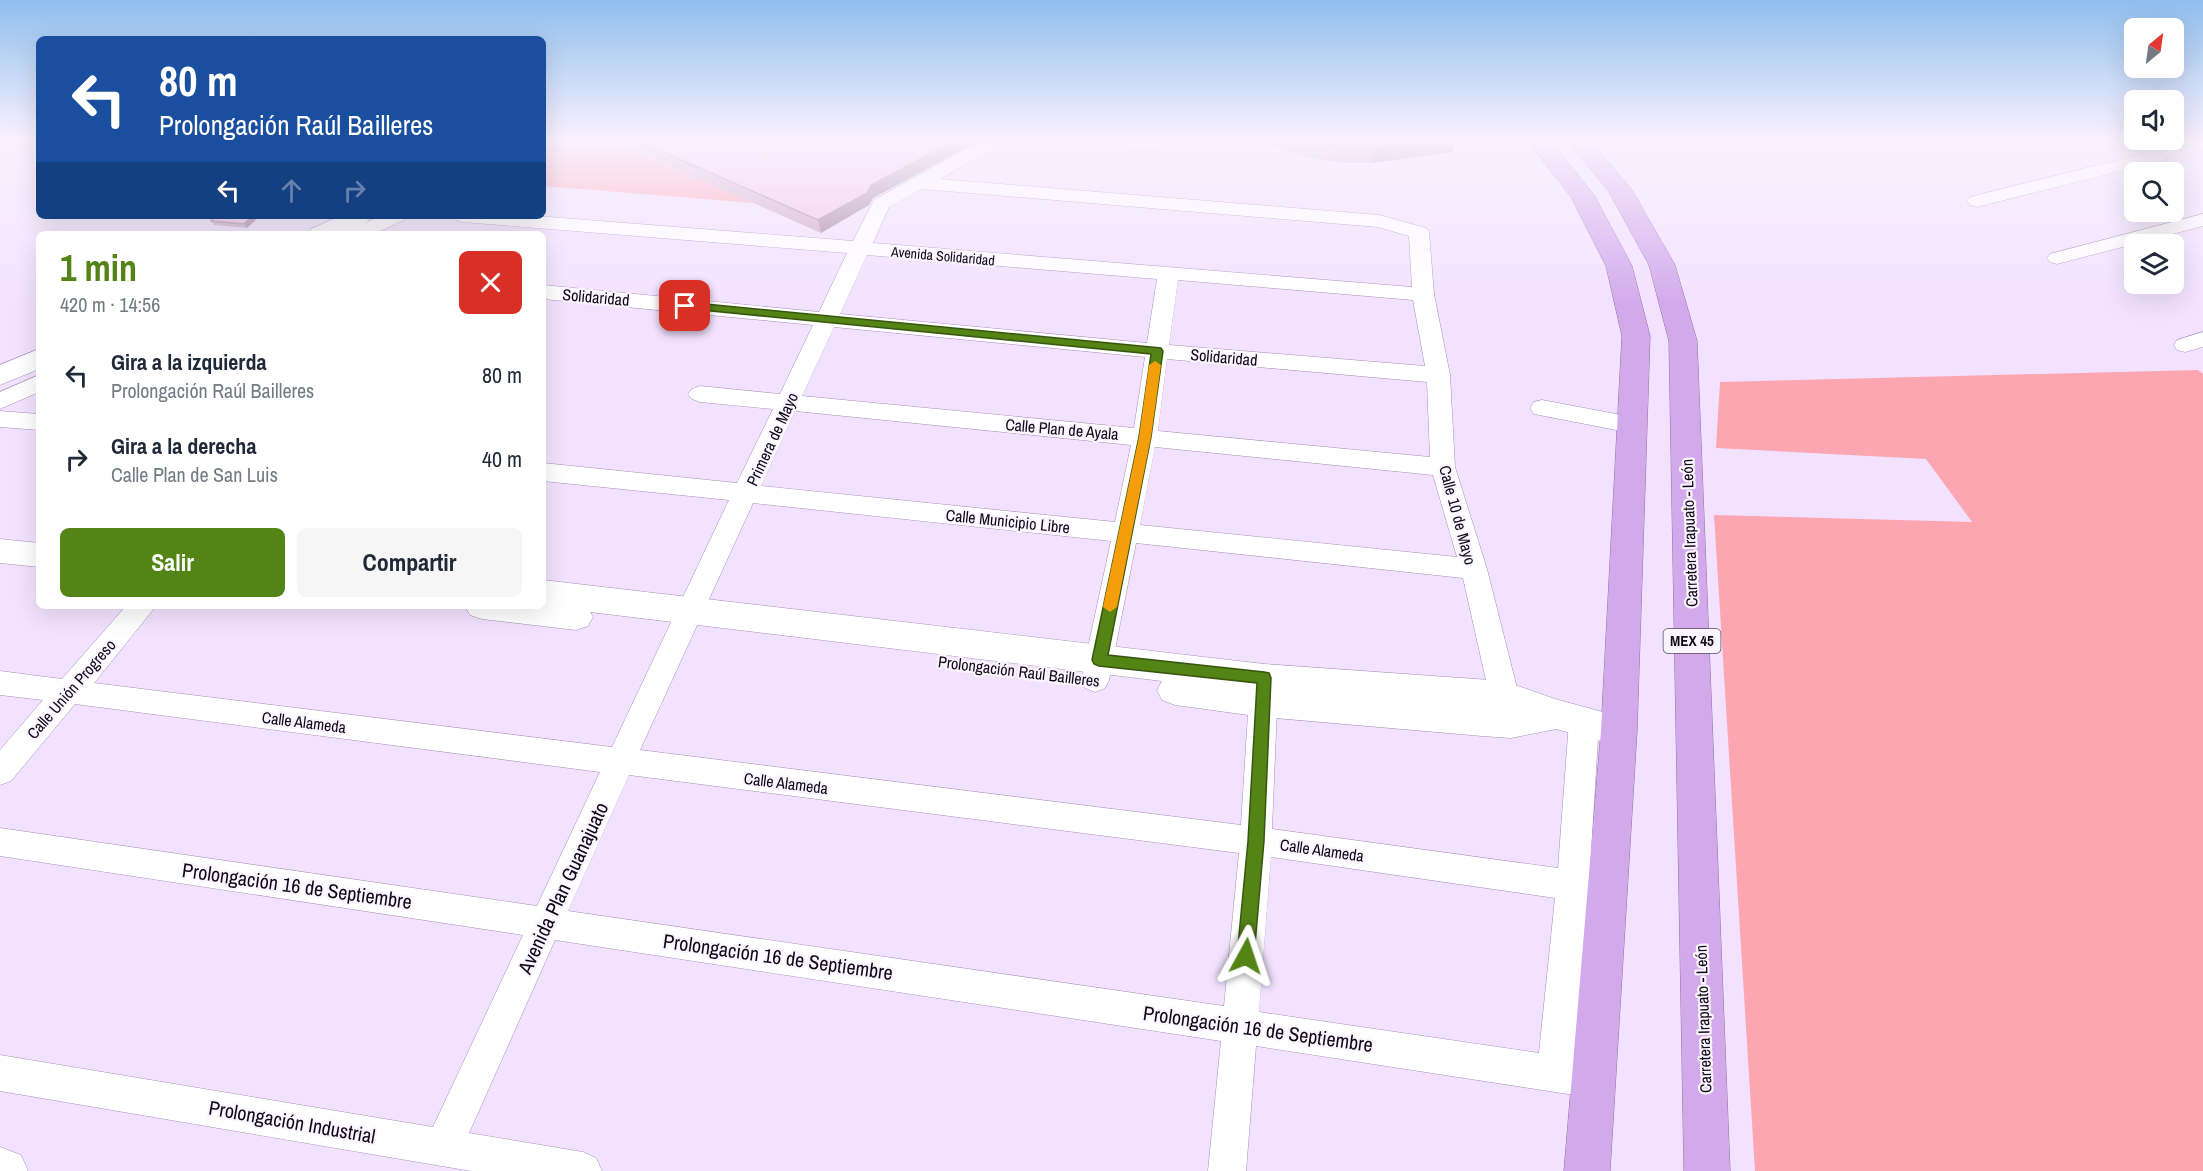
<!DOCTYPE html>
<html lang="es">
<meta charset="utf-8">
<style>
body{margin:0;font-family:"Archivo Narrow",sans-serif;background:#f6f6f7;color:#1f2937;height:100vh;display:flex;flex-direction:column;font-size:22px;white-space:nowrap}
*{box-sizing:border-box;margin:0}
p{font-size:20px;color:#747a83}
.icon{flex:none;width:33px;height:33px;fill:none;stroke:currentColor;stroke-width:2;stroke-linecap:round;stroke-linejoin:round}
.map{position:relative;flex:1;overflow:hidden}
.details{position:absolute;left:36px;top:231px;width:510px;height:378px;display:flex;flex-direction:column;background:#fff;border-radius:9px;box-shadow:0 6px 24px #0002}
.details>*{flex:none}
.hud{position:absolute;left:36px;top:36px;width:510px;height:183px;border-radius:9px;box-shadow:0 6px 24px #0002;background:#1a4fa0;color:#fff;overflow:hidden}
.needle{width:39px;rotate:29deg}
.buttons{position:absolute;left:2124px;top:18px;display:grid;gap:12px}
.buttons a{display:grid;place-items:center;width:60px;height:60px;border-radius:9px;background:#fff;box-shadow:0 6px 24px #0002;font-size:30px}
.pin{position:absolute;display:grid;place-items:center;width:51px;height:51px;color:#fff;margin:-26px;border-radius:12px;box-shadow:0 3px 9px #0006}
.me{position:absolute;width:66px;margin:-33px;rotate:5deg;stroke-linejoin:round;filter:drop-shadow(0 0 4px #0008)}
.turn{display:flex;align-items:center;gap:21px;height:126px;padding:0 24px;font-size:27px}
.turn .icon{width:78px;height:78px;stroke-width:2.5}
.turn b{display:block;font-size:42px;line-height:51px}
.lanes{display:flex;align-items:center;height:57px;padding:0 24px;background:#0003;justify-content:center;gap:30px;direction:ltr}
.lanes .off{opacity:.35}
.round{display:grid;place-items:center;flex:none;width:63px;height:63px;border-radius:9px;background:#f6f6f7}
.overview{display:flex;align-items:center;justify-content:space-between;height:102px;padding:0 24px}
h1{font-size:36px;font-weight:800;line-height:45px;color:#548415}
.button{display:flex;gap:12px;margin-top:auto;padding:12px 24px}
.button a{flex:1;height:69px;border-radius:9px;background:#548415;color:#fff;font-size:24px;font-weight:800;line-height:69px;text-align:center}
.button a+a{background:#f6f6f7;color:#1f2937}
ul{padding:0;list-style:none}
li{display:flex;align-items:center;gap:18px;height:84px;padding:0 24px}
li div{flex:1}
li b{display:block;font-size:22px}
li em{font-style:normal}
.map>svg:first-child{display:block}
</style>
<div class="map">
<svg width="2203" height="1171" viewBox="0 0 2203 1171">
<rect width="100%" height="100%" fill="#f3e2ff"/>
<!-- green -->
<path fill="#fba6b1" d="M 558,141 L 614,141 L 753,203 L 543,186 L 543,147 Z
M 2198,370 L 2203,374 L 2203,1171 L 1755,1171 L 1714,515 L 1972,522 L 1926,459 L 1716,448 L 1720,382 Z"/>
<g fill="none" stroke-linecap="round" stroke-linejoin="round">
<!-- street casing -->
<g stroke="#a78db9" stroke-width="1">
<path id="street" d="M 980,141 L 1002,141 L 1000,145 L 940,179 L 1379,215 L 1426,228 L 1429,232 L 1434,294 L 1450,375 L 1455,467 L 1487,569 L 1524,716 L 1519,725 L 1509,728 L 1499,725 L 1494,716 L 1463,578 L 1136,543 L 1109,680 L 1105,688 L 1095,692 L 1085,688 L 1081,680 L 1111,541 L 753,503 L 640,750 L 1241,825 L 1250,682 L 1254,674 L 1264,670 L 1274,674 L 1278,682 L 1272,829 L 1558,868 L 1569,722 L 1574,713 L 1584,710 L 1594,713 L 1599,722 L 1589,885 L 1574,1058 L 1607,1067 L 1612,1080 L 1607,1093 L 1594,1098 L 1256,1046 L 1246,1171 L 1208,1171 L 1221,1041 L 555,940 L 469,1133 L 583,1152 L 596,1158 L 602,1171 L 471,1171 L 0,1091 L 0,1055 L 433,1127 L 523,935 L 0,856 L 0,828 L 537,906 L 600,772 L 75,704 L 11,781 L 0,785 L 0,750 L 43,700 L 0,695 L 0,671 L 62,679 L 126,606 L 156,606 L 94,683 L 612,747 L 729,500 L 543,481 L 543,463 L 737,483 L 773,409 L 700,402 L 692,399 L 688,394 L 692,389 L 700,386 L 780,394 L 813,325 L 543,299 L 543,285 L 819,312 L 847,253 L 463,222 L 456,220 L 453,216 L 537,216 L 853,241 L 874,200 ZM 922,189 L 1378,227 L 1409,236 L 1412,287 L 873,243 L 889,207 ZM 867,255 L 1157,279 L 1147,343 L 840,314 ZM 1178,280 L 1413,300 L 1425,366 L 1169,345 ZM 834,327 L 1145,357 L 1134,428 L 802,396 ZM 1167,359 L 1427,382 L 1430,457 L 1158,431 ZM 795,411 L 1131,445 L 1115,522 L 761,486 ZM 1155,447 L 1433,475 L 1457,557 L 1140,525 ZM 629,775 L 1239,853 L 1224,1006 L 568,911 ZM 1271,857 L 1555,898 L 1539,1053 L 1259,1012 Z
M 1110,141 L 1163,141 L 1165,144 L 1163,148 C 1148,152 1127,149 1112,145 Z
M 2195,141 L 2203,141 L 2203,150 L 1977,207 L 1970,205 L 1967,201 L 1970,197 Z
M 2203,214 L 2203,226 L 2057,264 L 2050,262 L 2047,258 L 2050,254 Z
M 380,216 L 407,216 L 404,220 L 374,234 L 347,234 L 350,230 Z
M 2203,332 L 2203,347 L 2185,352 L 2177,350 L 2174,345 L 2177,340 Z
M 39,375 L 39,392 L 0,409 L 0,392 Z
M 1542,400 L 1632,417 L 1640,419 L 1644,425 L 1640,431 L 1632,433 L 1534,414 L 1530,408 L 1534,402 Z
M 0,411 L 39,414 L 39,430 L 0,427 Z"/>
</g>
<!-- secondary casing -->
<g stroke="#a78db9" stroke-width="1">
<path id="secondary" d="M 340,216 L 372,216 C 359,236 328,234 308,234 L 311,229 Z
M 39,349 L 39,369 L 0,385 L 0,365 Z
M 0,539 L 39,543 L 39,567 L 0,563 Z
M 543,580 L 1264,664 L 1504,681 L 1555,699 L 1632,720 L 1637,731 L 1632,742 L 1619,746 L 1556,729 L 1511,738 L 1482,736 L 1263,717 L 1175,705 L 1162,700 L 1157,690 L 1162,681 L 590,612 L 593,617 L 588,626 L 576,630 L 482,619 L 470,615 L 465,606 L 543,606 Z
M 0,1147 L 21,1155 L 28,1171 L 0,1171 Z"/>
</g>
<!-- highway casing -->
<g stroke="#8e71a1" stroke-width="1">
<path id="highway" d="M 1528,141 L 1551,141 L 1594,195 L 1632,266 L 1650,336 L 1637,731 L 1610,1171 L 1564,1171 L 1601,731 L 1622,336 L 1606,266 L 1571,197 Z
M 1568,141 L 1591,141 L 1632,190 L 1675,265 L 1697,341 L 1730,1171 L 1684,1171 L 1669,341 L 1649,265 L 1609,192 Z"/>
</g>
<!-- street -->
<use href="#street" fill="#fff" fill-rule="evenodd"/>
<!-- secondary -->
<use href="#secondary" fill="#fff" fill-rule="evenodd"/>
<!-- highway -->
<use href="#highway" fill="#d2aaec" fill-rule="evenodd"/>
</g>
<!-- wall -->
<path fill="#cea9c8" d="M 614,141 L 978,141 L 873,198 L 869,205 L 821,233 Z
M 1258,141 L 1455,141 L 1452,152 L 1371,163 L 1343,163 L 1305,157 Z
M 216,216 L 260,216 L 247,228 L 214,225 L 211,221 Z"/>
<!-- shaded-wall -->
<path fill="#a889a3" d="M 954,141 L 978,141 L 873,198 L 869,205 L 821,233 L 818,220 L 871,185 Z
M 1422,141 L 1455,141 L 1452,152 L 1371,163 L 1374,147 Z
M 252,216 L 260,216 L 247,228 L 244,224 Z"/>
<!-- building -->
<path fill="#f0c4e9" stroke="#a889a3" stroke-width="1.5" d="M 638,141 L 954,141 L 871,185 L 867,193 L 818,220 Z
M 1310,141 L 1422,141 L 1374,147 L 1346,147 Z
M 216,216 L 252,216 L 244,224 L 211,221 Z"/>
<!-- sky -->
<linearGradient id="sky" x2="0" y2="1"><stop stop-color="#8fbeed"/><stop offset="0.46" stop-color="#faf2ff"/><stop offset="1" stop-color="#faf2ff" stop-opacity="0"/></linearGradient>
<rect width="2203" height="304" fill="url(#sky)"/>
<!-- route -->
<path fill="#548415" stroke="#37560e" stroke-width="1.5" d="M 685,302 L 1161,348 L 1163,351 L 1151,437 L 1108,655 L 1264,672 L 1269,673 L 1271,678 L 1264,841 L 1254,956 L 1252,962 L 1246,965 L 1240,962 L 1237,956 L 1248,841 L 1257,683 L 1099,666 L 1094,664 L 1092,660 L 1139,437 L 1151,354 L 681,308 L 680,306 Z"/>
<!-- slow -->
<path fill="#f59e0b" d="M 1155,361 L 1161,365 L 1151,437 L 1117,607 L 1110,612 L 1103,607 L 1139,437 L 1149,365 Z"/>
<g text-anchor="middle" stroke-width="4.5" stroke-linejoin="round" paint-order="stroke">
<!-- far-street labels -->
<g font-size="14" fill="#100716" stroke="#faf5fe">
<text transform="translate(943 256) rotate(5)" y="5">Avenida Solidaridad</text>
</g>
<!-- shield labels -->
<rect fill="#faf5fe" stroke="#564e5c" stroke-width="1.5" x="1663.5" y="629" width="57" height="24" rx="4.5"/>
<g font-size="15" font-weight="bold" fill="#100716">
<text x="1692" y="646">MEX 45</text>
</g>
<!-- street labels -->
<g font-size="16" fill="#100716" stroke="#faf5fe">
<text transform="translate(596 297) rotate(5)" y="6">Solidaridad</text>
<text transform="translate(1224 357) rotate(5)" y="6">Solidaridad</text>
<text transform="translate(1062 429) rotate(5)" y="6">Calle Plan de Ayala</text>
<text transform="translate(772 439) rotate(-65)" y="6">Primera de Mayo</text>
<text transform="translate(1458 515) rotate(75)" y="6">Calle 10 de Mayo</text>
<text transform="translate(1008 521) rotate(6)" y="6">Calle Municipio Libre</text>
<text transform="translate(1689 533) rotate(-92)" y="6">Carretera Irapuato - León</text>
<text transform="translate(1019 671) rotate(7)" y="6">Prolongación Raúl Bailleres</text>
<text transform="translate(71 689) rotate(-49)" y="6">Calle Unión Progreso</text>
<text transform="translate(304 722) rotate(7)" y="6">Calle Alameda</text>
<text transform="translate(786 783) rotate(7)" y="6">Calle Alameda</text>
<text transform="translate(1322 850) rotate(8)" y="6">Calle Alameda</text>
<text transform="translate(1703 1019) rotate(-92)" y="6">Carretera Irapuato - León</text>
</g>
<!-- near-street labels -->
<g font-size="20" fill="#100716" stroke="#faf5fe">
<text transform="translate(297 886) rotate(8)" y="7">Prolongación 16 de Septiembre</text>
<text transform="translate(563 888) rotate(-65)" y="7">Avenida Plan Guanajuato</text>
<text transform="translate(778 957) rotate(8)" y="7">Prolongación 16 de Septiembre</text>
<text transform="translate(1258 1029) rotate(8)" y="7">Prolongación 16 de Septiembre</text>
<text transform="translate(292 1122) rotate(10)" y="7">Prolongación Industrial</text>
</g>
</g>
</svg>
<div class="buttons">
<a><svg class="needle" viewBox="-14 -14 28 28"><path d="M0-13l5 13h-10z" fill="#e53935"/><path d="M0 13l5-13h-10z" fill="#747a83"/></svg></a>
<a><svg class="icon" aria-label="sound" viewBox="0 0 24 24"><path d="M4 9h4l5-4v14l-5-4H4zM17 9q2 3 0 6"/></svg></a>
<a><svg class="icon" aria-label="search" viewBox="0 0 24 24"><circle cx="10" cy="10" r="6"/><path d="M15 15l6 6"/></svg></a>
<a><svg class="icon" aria-label="layers" viewBox="0 0 24 24"><path d="M12 4l9 5-9 5-9-5zM3 14l9 5 9-5"/></svg></a>
</div>
<div class="pin" style="left:685px;top:306px;background:#d93025"><svg class="icon" aria-label="arrive" viewBox="0 0 24 24"><path d="M6 21V4h12l-3 4 3 4H6"/></svg></div>
<svg class="me" style="left:1246px;top:956px" viewBox="-20 -20 40 40"><path d="M0-17L14 15 0 8-14 15z" fill="#548415" stroke="#fff" stroke-width="4"/></svg>
<div class="hud">
<div class="turn"><svg class="icon" aria-label="left" viewBox="0 0 24 24"><path d="M17 20v-9H6M10 6l-5 5 5 5"/></svg><div><b>80 m</b>Prolongación Raúl Bailleres</div></div>
<div class="lanes"><svg class="icon" aria-label="left" viewBox="0 0 24 24"><path d="M17 20v-9H6M10 6l-5 5 5 5"/></svg><svg class="icon off" aria-label="ahead" viewBox="0 0 24 24"><path d="M12 20V5M6 11l6-6 6 6"/></svg><svg class="icon off" aria-label="right" viewBox="0 0 24 24"><path d="M7 20v-9h11M14 6l5 5-5 5"/></svg></div>
</div>
<section class="details">
<div class="overview"><div><h1>1 min</h1><p>420 m · 14:56</p></div><a class="round" style="background:#d93025;color:#fff"><svg class="icon" aria-label="close" viewBox="0 0 24 24"><path d="M6 6l12 12M18 6L6 18"/></svg></a></div>
<ul>
<li><svg class="icon" aria-label="left" viewBox="0 0 24 24"><path d="M17 20v-9H6M10 6l-5 5 5 5"/></svg><div><b>Gira a la izquierda</b><p>Prolongación Raúl Bailleres</p></div><em>80 m</em></li>
<li><svg class="icon" aria-label="right" viewBox="0 0 24 24"><path d="M7 20v-9h11M14 6l5 5-5 5"/></svg><div><b>Gira a la derecha</b><p>Calle Plan de San Luis</p></div><em>40 m</em></li>
</ul>
<div class="button"><a>Salir</a><a>Compartir</a></div>
</section>
</div>
